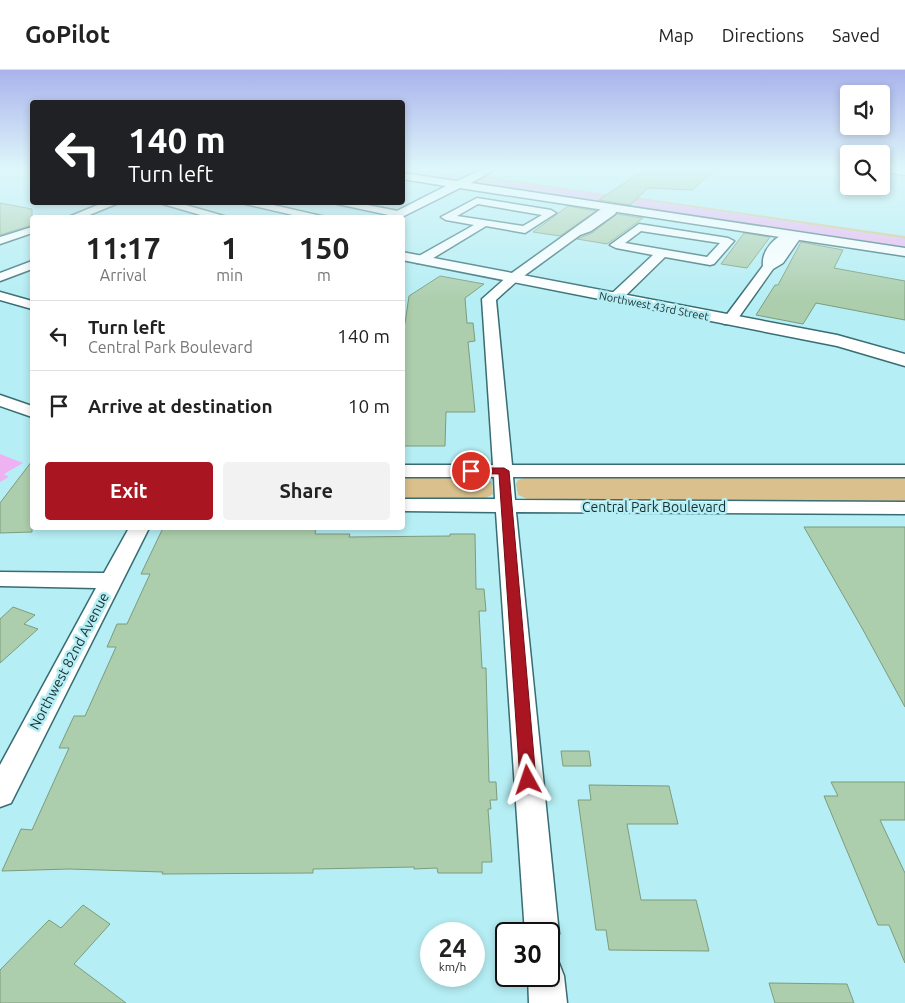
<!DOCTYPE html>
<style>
body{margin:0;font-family:Ubuntu,sans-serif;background:#f2f2f2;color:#222;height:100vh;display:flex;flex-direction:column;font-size:19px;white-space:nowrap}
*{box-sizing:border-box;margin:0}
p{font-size:16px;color:#767676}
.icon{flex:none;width:28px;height:28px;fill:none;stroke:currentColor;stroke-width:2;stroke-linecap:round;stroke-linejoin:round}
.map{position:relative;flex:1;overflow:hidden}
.panel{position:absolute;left:30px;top:145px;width:375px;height:315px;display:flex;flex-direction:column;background:#fff;border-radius:5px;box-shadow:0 2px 8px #0003}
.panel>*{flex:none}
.hud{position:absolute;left:30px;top:30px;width:375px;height:105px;border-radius:5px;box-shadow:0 2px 8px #0003;background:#202124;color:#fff;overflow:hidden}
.tools{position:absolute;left:840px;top:15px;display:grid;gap:10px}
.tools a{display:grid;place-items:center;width:50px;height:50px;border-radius:5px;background:#fff;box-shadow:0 2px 8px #0003;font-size:25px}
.speed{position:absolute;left:420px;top:852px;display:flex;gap:10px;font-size:25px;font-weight:700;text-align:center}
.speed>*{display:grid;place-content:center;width:65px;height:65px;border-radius:50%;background:#fff;box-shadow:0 2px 8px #0003;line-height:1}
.speed small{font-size:12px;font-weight:400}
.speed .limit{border:2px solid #111;border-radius:8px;background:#fff;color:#111}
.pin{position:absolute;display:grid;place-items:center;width:42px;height:42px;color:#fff;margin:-21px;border:2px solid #fff;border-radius:50%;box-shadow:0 1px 5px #0007}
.me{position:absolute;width:55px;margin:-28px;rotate:355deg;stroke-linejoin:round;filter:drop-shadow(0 0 4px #0008)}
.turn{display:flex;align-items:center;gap:18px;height:105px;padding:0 15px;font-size:22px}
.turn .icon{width:65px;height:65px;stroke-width:2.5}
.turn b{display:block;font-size:35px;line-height:42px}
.eta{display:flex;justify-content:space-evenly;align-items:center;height:85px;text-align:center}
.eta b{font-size:30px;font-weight:700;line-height:35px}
.action{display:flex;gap:10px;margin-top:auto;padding:10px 15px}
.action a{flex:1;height:58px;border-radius:5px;background:#aa1522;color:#fff;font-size:20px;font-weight:700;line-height:58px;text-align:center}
.action a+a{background:#f2f2f2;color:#222}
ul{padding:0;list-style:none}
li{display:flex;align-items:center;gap:15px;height:70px;padding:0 15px;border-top:1px solid #e0e0e0}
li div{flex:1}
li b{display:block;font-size:19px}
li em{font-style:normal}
header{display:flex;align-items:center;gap:30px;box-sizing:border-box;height:70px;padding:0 25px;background:#fff;border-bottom:1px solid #e0e0e0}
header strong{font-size:24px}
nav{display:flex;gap:28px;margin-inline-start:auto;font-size:18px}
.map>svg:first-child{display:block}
</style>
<header>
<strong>GoPilot</strong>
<nav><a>Map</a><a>Directions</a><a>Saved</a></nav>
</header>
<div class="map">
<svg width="905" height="933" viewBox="0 0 905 933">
<rect width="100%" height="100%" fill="#b5eef4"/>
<!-- green -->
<path fill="#dac08c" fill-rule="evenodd" d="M 486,106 L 610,125 L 607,130 L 596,132 L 474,113 ZM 487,109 L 491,109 L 603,129 L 588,130 L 481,112 Z
M 627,126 L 905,166 L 905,169 L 644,130 L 626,133 L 636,137 L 905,177 L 905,181 L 617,135 Z
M 402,404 L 475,405 L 492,412 L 493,424 L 482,430 L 403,432 Z
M 532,405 L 905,405 L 905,433 L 532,431 L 518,425 L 516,414 L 518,410 Z"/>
<!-- water -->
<path fill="#eeb2f2" d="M 403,99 L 421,99 L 464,106 L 452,109 L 403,102 Z
M 487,109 L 602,124 L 604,129 L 588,130 L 480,112 Z
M 644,130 L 905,169 L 905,177 L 636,137 L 625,132 Z
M 0,384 L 23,393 L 4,404 L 9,407 L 0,412 Z"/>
<!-- building -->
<path fill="#adcead" stroke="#7c9c7c" d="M 641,99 L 716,99 L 692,120 L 648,118 L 630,135 L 599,130 L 636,105 L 641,105 Z
M 0,133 L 32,139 L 32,155 L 0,165 Z
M 568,136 L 596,141 L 560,166 L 533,162 Z
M 617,144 L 643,148 L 607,174 L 577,169 L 592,163 Z
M 744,163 L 770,167 L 747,198 L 721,194 Z
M 801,172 L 843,180 L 834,198 L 905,211 L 905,250 L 816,233 L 803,254 L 756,245 L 775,215 L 778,215 Z
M 440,206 L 484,214 L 465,228 L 467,253 L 473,253 L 475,271 L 468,272 L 475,342 L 446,342 L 445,376 L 402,376 L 402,253 L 405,253 L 409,226 Z
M 32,391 L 32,462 L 0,463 L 0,433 Z
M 804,457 L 905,457 L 905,637 L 862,558 Z
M 163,458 L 316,458 L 315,464 L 350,464 L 349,467 L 450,466 L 450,464 L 475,464 L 476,519 L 484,519 L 486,541 L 479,541 L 482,598 L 486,598 L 489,712 L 496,712 L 497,730 L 490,730 L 491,739 L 488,739 L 492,792 L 482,792 L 482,803 L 438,803 L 437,798 L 414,799 L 414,797 L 313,799 L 313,803 L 162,804 L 163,802 L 69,799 L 2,801 L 21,759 L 32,760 L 69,678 L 59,678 L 74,646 L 85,646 L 116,577 L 107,577 L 117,554 L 127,554 L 150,504 L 141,504 Z
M 13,537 L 35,545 L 24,554 L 38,559 L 0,593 L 0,549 Z
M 561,681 L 589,681 L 591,696 L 563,696 Z
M 831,712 L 905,712 L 905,750 L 880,750 L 905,803 L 905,893 L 889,855 L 878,855 L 824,726 L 838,726 Z
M 589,715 L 669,716 L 678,754 L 627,754 L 641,830 L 696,830 L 709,881 L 609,880 L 606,860 L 596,860 L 578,730 L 591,730 Z
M 83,835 L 110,854 L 74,894 L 126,933 L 0,933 L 0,900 L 49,850 L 61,858 Z
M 769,913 L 847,914 L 854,933 L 775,933 Z"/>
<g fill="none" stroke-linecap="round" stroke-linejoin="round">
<!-- minor casing -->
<g stroke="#376d73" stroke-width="3">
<path id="minor" d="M 477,128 L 551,140 L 556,143 L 525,163 L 486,156 L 425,193 L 417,193 L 417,187 L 474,155 L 446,150 L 441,147 ZM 478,134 L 542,145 L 523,156 L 457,146 Z
M 105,132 L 121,132 L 82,148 L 66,148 Z
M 156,132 L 175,132 L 231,148 L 211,148 Z
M 237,132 L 260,132 L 330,148 L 306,148 Z
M 328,132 L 352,132 L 398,141 L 403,144 L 398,147 Z
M 608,134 L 612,135 L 616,142 L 615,144 L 591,161 L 580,165 L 517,211 L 496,230 L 512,395 L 905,395 L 905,407 L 513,407 L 515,430 L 905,432 L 905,444 L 516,442 L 559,864 L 554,876 L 549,879 L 549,864 L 525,864 L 496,442 L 402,441 L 402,429 L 495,429 L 494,407 L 402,407 L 402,395 L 493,395 L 482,229 L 509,205 Z
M 639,154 L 728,168 L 734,171 L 714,194 L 710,195 L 665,187 L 619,232 L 609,232 L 607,229 L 609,226 L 653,185 L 616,178 L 610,175 ZM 641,161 L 720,173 L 707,187 L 625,173 Z
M 32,157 L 32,163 L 0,174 L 0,167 Z
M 790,162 L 794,163 L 799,170 L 783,193 L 773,199 L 734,254 L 724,254 L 722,251 L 763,196 C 761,180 776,165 790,162 Z
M 32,191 L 32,199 L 0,211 L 0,203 Z
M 0,222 L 32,231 L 32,239 L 0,230 Z
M 0,325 L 32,336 L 32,347 L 0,336 Z
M 129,458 L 149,458 L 11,733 L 0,737 L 0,695 L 96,518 L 0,516 L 0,502 L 104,503 Z
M 549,889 L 559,893 L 564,906 L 567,933 L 529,933 L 528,906 L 549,906 Z"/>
</g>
<!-- tertiary casing -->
<g stroke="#376d73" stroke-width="3">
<path id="tertiary" d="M 483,99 L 496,99 L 471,113 L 905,178 L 905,186 L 460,118 L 400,148 L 383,148 L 446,116 L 402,109 L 402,103 L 457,111 Z
M 402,182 L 837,265 L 905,284 L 905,296 L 837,276 L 402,190 Z"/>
</g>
<!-- primary casing -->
<g stroke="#376d73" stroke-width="2">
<path id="primary" d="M 881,99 L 905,99 L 905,105 L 881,102 Z"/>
</g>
<!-- minor -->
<use href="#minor" fill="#fff" fill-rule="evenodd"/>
<!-- tertiary -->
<use href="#tertiary" fill="#fff" fill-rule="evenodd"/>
<!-- primary -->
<use href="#primary" fill="#fff" fill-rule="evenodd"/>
</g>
<!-- sky -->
<linearGradient id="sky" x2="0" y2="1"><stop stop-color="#aab3ec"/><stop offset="0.43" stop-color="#def7fa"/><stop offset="1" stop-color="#def7fa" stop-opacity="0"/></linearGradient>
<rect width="905" height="230" fill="url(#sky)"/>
<!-- route -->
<path fill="#aa1522" stroke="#6e0e16" d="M 471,398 L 504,398 L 509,401 L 536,710 L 533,714 L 528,716 L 522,714 L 520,710 L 499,404 L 468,403 L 466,401 Z"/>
<g text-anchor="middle" stroke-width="5" stroke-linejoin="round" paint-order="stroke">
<!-- far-street labels -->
<g font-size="11" fill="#182f31" stroke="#b5eef4">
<text transform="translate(654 236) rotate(11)" y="4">Northwest 43rd Street</text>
</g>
<!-- street labels -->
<g font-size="14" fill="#182f31" stroke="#b5eef4">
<text x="654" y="442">Central Park Boulevard</text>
<text transform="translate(69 591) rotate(-62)" y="5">Northwest 82nd Avenue</text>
</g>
</g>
</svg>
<div class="tools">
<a><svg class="icon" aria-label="sound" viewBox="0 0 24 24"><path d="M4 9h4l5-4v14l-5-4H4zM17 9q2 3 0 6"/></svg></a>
<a><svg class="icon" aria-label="search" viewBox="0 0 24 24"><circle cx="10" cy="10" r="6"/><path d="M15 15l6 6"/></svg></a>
</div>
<div class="speed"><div>24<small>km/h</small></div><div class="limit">30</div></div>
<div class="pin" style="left:471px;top:401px;background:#d93025"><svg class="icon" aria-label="arrive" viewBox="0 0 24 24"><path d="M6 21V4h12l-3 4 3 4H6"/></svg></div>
<svg class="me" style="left:528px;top:710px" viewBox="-20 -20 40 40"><path d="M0-17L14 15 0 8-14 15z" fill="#aa1522" stroke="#fff" stroke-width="4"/></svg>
<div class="hud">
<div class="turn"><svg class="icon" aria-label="left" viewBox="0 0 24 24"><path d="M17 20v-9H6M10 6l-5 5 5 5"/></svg><div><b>140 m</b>Turn left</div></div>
</div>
<section class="panel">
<div class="eta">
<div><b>11:17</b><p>Arrival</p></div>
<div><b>1</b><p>min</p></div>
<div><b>150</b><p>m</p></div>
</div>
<ul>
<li><svg class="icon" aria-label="left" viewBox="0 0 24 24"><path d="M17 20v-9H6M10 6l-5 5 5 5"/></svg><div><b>Turn left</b><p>Central Park Boulevard</p></div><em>140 m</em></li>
<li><svg class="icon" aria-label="arrive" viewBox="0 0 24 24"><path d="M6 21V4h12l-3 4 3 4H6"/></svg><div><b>Arrive at destination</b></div><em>10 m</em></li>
</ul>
<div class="action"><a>Exit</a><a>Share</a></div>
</section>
</div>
